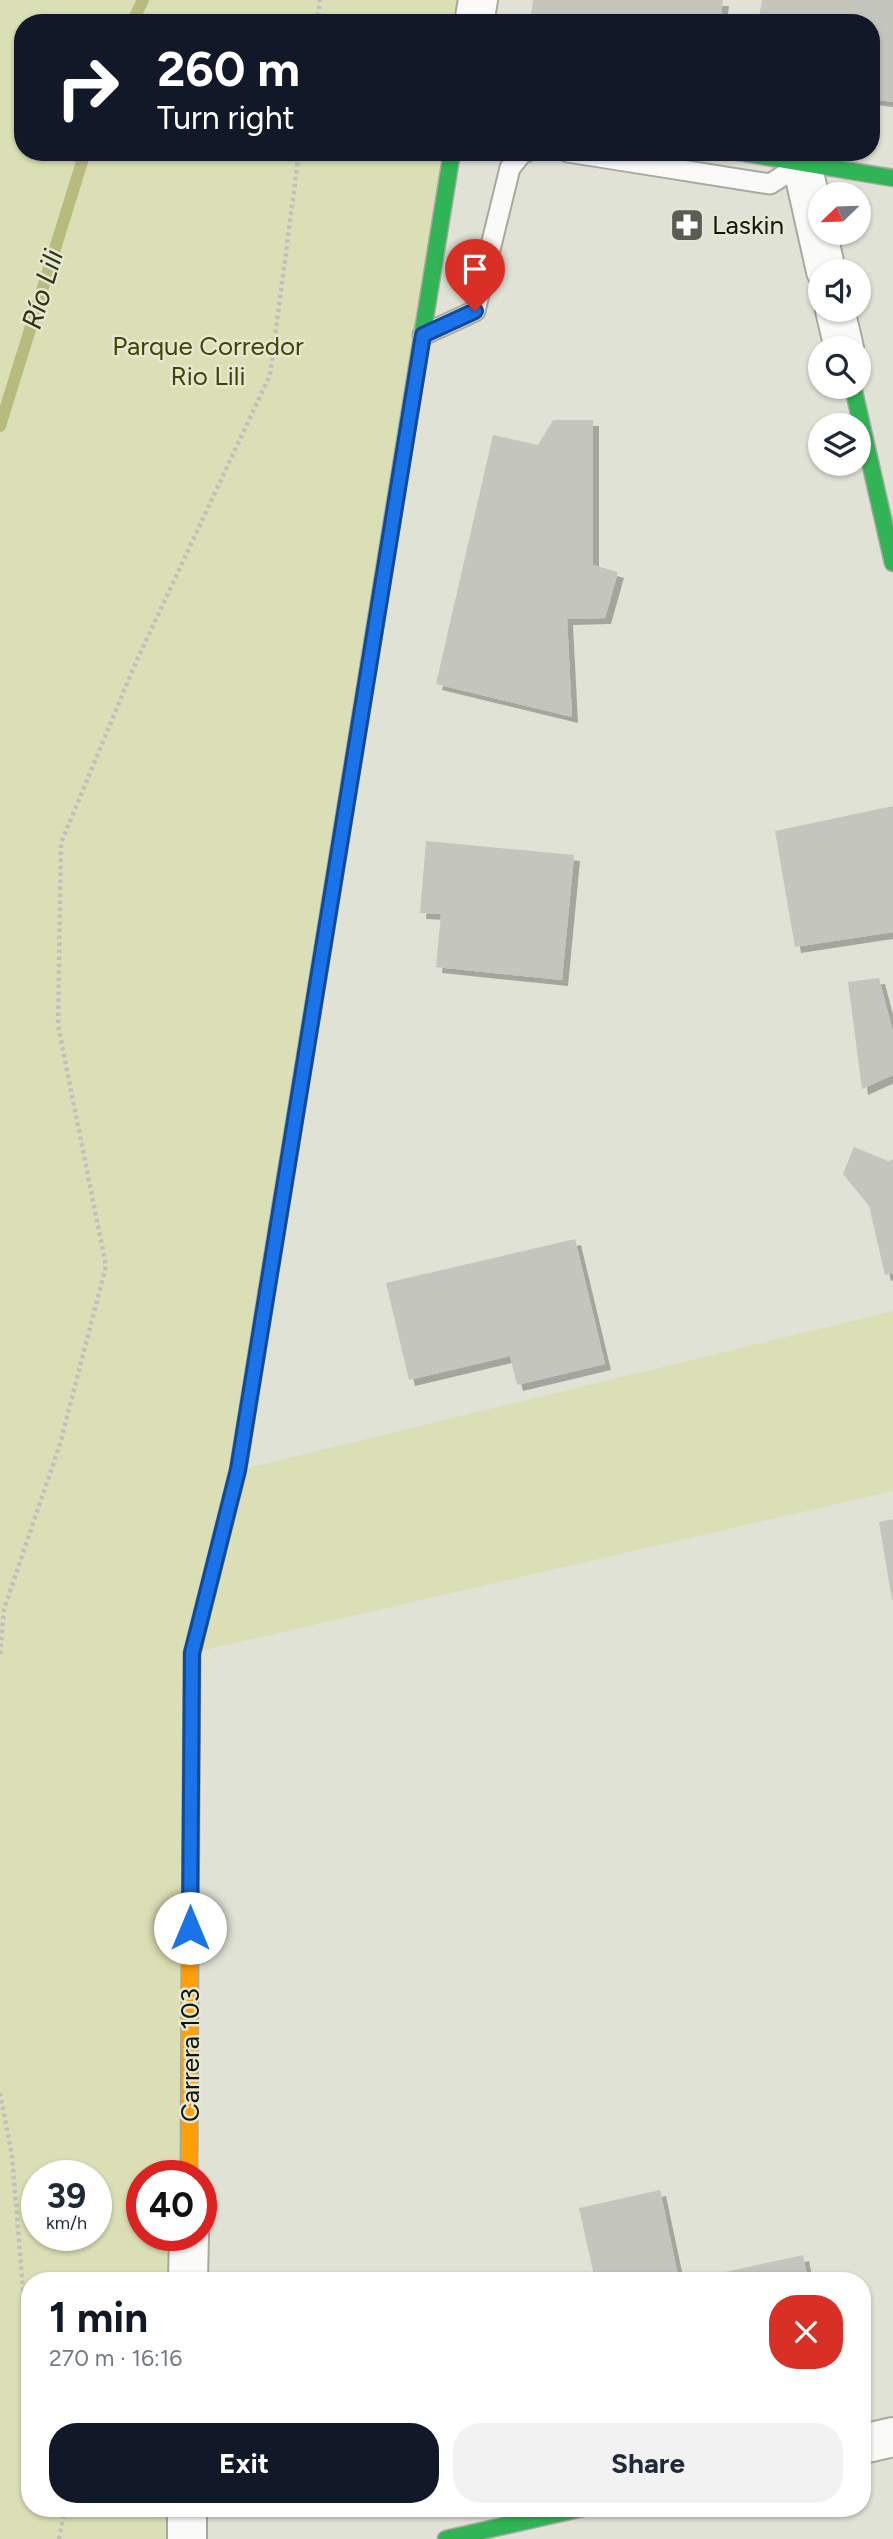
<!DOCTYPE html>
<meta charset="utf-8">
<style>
body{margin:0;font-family:Figtree,sans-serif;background:#f2f2f3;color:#1f2937;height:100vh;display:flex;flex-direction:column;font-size:26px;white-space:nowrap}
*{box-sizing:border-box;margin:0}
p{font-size:23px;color:#747a83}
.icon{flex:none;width:38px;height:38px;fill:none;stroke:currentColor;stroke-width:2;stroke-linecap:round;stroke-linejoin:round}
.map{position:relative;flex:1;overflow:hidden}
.panel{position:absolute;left:21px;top:2272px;width:850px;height:245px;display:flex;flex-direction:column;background:#fff;border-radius:28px;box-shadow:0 2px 5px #0004}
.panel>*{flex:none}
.top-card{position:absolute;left:14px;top:14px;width:866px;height:147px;border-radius:28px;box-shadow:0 2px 5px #0004;background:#111827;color:#fff;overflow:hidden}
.needle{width:46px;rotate:247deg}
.tools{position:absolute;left:808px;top:182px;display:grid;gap:14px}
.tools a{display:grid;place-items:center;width:63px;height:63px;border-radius:50%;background:#fff;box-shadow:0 2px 5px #0004;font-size:35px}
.speed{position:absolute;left:21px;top:2160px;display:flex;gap:14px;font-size:35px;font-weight:700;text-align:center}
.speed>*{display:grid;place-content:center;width:91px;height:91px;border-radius:50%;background:#fff;box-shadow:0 2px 5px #0004;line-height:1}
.speed small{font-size:18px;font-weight:400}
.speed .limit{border:10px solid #d22;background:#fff;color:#111}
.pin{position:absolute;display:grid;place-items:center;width:60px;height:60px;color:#fff;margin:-72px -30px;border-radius:50% 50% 50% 0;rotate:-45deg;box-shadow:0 0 7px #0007}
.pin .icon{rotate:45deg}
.me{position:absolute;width:77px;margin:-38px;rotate:0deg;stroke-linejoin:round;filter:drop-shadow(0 0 5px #0008)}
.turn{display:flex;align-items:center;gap:24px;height:147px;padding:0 28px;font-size:32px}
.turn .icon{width:91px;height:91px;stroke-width:2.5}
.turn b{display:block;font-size:49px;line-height:60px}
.round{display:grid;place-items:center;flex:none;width:74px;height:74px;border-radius:28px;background:#f2f2f3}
.summary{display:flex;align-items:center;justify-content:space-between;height:119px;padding:0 28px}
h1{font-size:42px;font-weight:700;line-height:52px;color:#111827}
.action{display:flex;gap:14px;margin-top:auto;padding:14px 28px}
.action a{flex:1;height:80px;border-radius:28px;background:#111827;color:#fff;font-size:28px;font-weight:700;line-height:80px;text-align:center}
.action a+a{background:#f2f2f3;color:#1f2937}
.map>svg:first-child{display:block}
</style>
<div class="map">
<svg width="893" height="2539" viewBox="0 0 893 2539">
<defs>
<filter id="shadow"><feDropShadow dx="6" dy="6" stdDeviation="0" flood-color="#0004"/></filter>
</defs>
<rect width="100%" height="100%" fill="#e0e2d6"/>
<!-- green -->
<path fill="#dbdfb5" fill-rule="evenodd" d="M 0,0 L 478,0 L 474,23 L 23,23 L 23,152 L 452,152 L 239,1470 L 893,1311 L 893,1491 L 192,1653 L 189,2175 L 142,2175 L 142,2235 L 189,2235 L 188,2280 L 30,2280 L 30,2508 L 187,2508 L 187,2539 L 0,2539 ZM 37,2175 L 96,2175 L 96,2235 L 37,2235 Z"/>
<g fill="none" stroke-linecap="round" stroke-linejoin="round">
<!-- stream -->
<path stroke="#b7bc7e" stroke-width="12" d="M 132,23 L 143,0
M 0,426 L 85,152"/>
</g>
<!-- building -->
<path fill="#c4c5bc" filter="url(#shadow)" d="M 533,0 L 723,0 L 720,23 L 530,23 Z
M 762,0 L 893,0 L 893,102 L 872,99 L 872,23 L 758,23 Z
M 553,420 L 593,420 L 593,565 L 618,572 L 605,618 L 567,619 L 572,717 L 436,684 L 493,435 L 538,445 Z
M 893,806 L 893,932 L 795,947 L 775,831 Z
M 426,841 L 574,855 L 562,980 L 436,967 L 441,914 L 420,913 Z
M 879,978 L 893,1032 L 893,1075 L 862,1089 L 848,982 Z
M 854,1147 L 888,1161 L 893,1159 L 893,1273 L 885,1275 L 869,1206 L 843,1174 Z
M 575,1239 L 605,1364 L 517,1385 L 510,1356 L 409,1380 L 386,1283 Z
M 893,1519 L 893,1600 L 892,1600 L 879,1522 Z
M 660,2190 L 679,2280 L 595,2280 L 579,2208 Z
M 803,2255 L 808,2280 L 693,2280 L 693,2279 Z"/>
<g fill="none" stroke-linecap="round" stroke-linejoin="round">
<!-- lane casing -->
<g stroke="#a7a9a0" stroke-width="23">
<path id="lane" d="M 568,152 L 770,184 L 800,165
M 423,335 L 475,311 L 510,168 L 522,153 L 526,152"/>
</g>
<!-- street casing -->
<g stroke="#a7a9a0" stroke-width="42">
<path id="street" d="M 474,23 L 478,0
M 802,164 L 826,271
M 835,310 L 844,348
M 188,2280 L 189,2235
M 863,2444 L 893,2437
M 187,2539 L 187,2508"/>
</g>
<!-- fast casing -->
<g stroke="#a7a9a0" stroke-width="19">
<path id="fast" d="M 738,152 L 893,178
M 853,387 L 893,563
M 373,639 L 452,152
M 190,1947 L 192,1653 L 238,1470 L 267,1290
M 446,2539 L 583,2508"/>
</g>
<!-- slow casing -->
<g stroke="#a7a9a0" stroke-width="19">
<path id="slow" d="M 323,947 L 373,639
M 189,2175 L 190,1947"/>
</g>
<!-- jam casing -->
<g stroke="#a7a9a0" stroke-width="19">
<path id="jam" d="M 267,1290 L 323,947"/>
</g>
<!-- path -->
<path stroke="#c0c1bd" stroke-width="4.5" stroke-dasharray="3.5 3.5" stroke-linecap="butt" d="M 317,23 L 320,0
M 0,1654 L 4,1609 L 60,1444 L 106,1266 L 58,1025 L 61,843 L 136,662 L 270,375 L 299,152
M 0,2093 L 12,2156 L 25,2313 L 30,2328
M 59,2539 L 65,2508"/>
<!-- lane -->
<use href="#lane" stroke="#fafbf9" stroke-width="19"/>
<!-- street -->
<use href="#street" stroke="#fafbf9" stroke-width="38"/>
<!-- fast -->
<use href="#fast" stroke="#30b455" stroke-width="16"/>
<!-- slow -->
<use href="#slow" stroke="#ff9f0a" stroke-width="16"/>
<!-- jam -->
<use href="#jam" stroke="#e5322d" stroke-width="16"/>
</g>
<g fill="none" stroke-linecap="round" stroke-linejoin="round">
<!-- route casing -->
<g stroke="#114b97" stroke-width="18">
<path id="route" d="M 190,1928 L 192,1653 L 238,1470 L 423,335 L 475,311"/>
</g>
<!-- route -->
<use href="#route" stroke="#1a73e8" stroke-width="12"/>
</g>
<!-- icons -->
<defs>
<g id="pharmacy-square" transform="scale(1.75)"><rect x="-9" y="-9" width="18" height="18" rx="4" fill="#5b5c53" stroke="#e4e7d1"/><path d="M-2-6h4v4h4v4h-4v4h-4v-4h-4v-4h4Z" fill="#fff"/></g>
</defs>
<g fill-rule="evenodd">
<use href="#pharmacy-square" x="687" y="225"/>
</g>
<g text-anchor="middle" stroke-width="5" stroke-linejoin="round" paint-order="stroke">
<!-- poi labels -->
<g font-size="26" fill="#14140d" stroke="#e4e7d1" text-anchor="start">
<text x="712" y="234">Laskin</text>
</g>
<!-- park labels -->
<g font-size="26" fill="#424501" stroke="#e4e7d1">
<text x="208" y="355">Parque Corredor<tspan x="208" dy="30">Rio Lili</tspan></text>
</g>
<!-- street labels -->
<g font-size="26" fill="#14140d" stroke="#e4e7d1">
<text transform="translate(190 2055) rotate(-90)" y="9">Carrera 103</text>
</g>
<!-- water labels -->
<g font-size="28" font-style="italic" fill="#31330e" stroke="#e4e7d1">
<text transform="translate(42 289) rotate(-73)" y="10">Río Lili</text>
</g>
</g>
</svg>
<div class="tools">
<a><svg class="needle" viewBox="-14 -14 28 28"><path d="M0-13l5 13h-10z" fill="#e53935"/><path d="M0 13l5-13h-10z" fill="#747a83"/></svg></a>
<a><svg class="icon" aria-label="sound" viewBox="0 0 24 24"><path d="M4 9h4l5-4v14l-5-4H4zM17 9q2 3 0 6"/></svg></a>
<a><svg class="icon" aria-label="search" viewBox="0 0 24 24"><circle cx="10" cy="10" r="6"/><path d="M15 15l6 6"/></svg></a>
<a><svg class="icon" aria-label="layers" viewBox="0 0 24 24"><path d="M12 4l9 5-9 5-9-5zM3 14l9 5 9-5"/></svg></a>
</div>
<div class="speed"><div>39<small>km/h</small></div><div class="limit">40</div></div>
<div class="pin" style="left:475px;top:311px;background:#d93025"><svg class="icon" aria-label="arrive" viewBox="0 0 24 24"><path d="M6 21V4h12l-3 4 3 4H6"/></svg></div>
<svg class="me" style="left:190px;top:1928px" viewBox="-20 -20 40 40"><circle r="19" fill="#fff"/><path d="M0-13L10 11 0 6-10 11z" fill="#1a73e8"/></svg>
<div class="top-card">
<div class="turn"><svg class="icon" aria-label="right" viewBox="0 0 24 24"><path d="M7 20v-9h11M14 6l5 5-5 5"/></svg><div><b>260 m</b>Turn right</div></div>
</div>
<section class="panel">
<div class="summary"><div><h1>1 min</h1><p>270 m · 16:16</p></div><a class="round" style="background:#d93025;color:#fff"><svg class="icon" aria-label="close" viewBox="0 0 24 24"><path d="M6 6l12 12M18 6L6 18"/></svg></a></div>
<div class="action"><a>Exit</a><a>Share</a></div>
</section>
</div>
